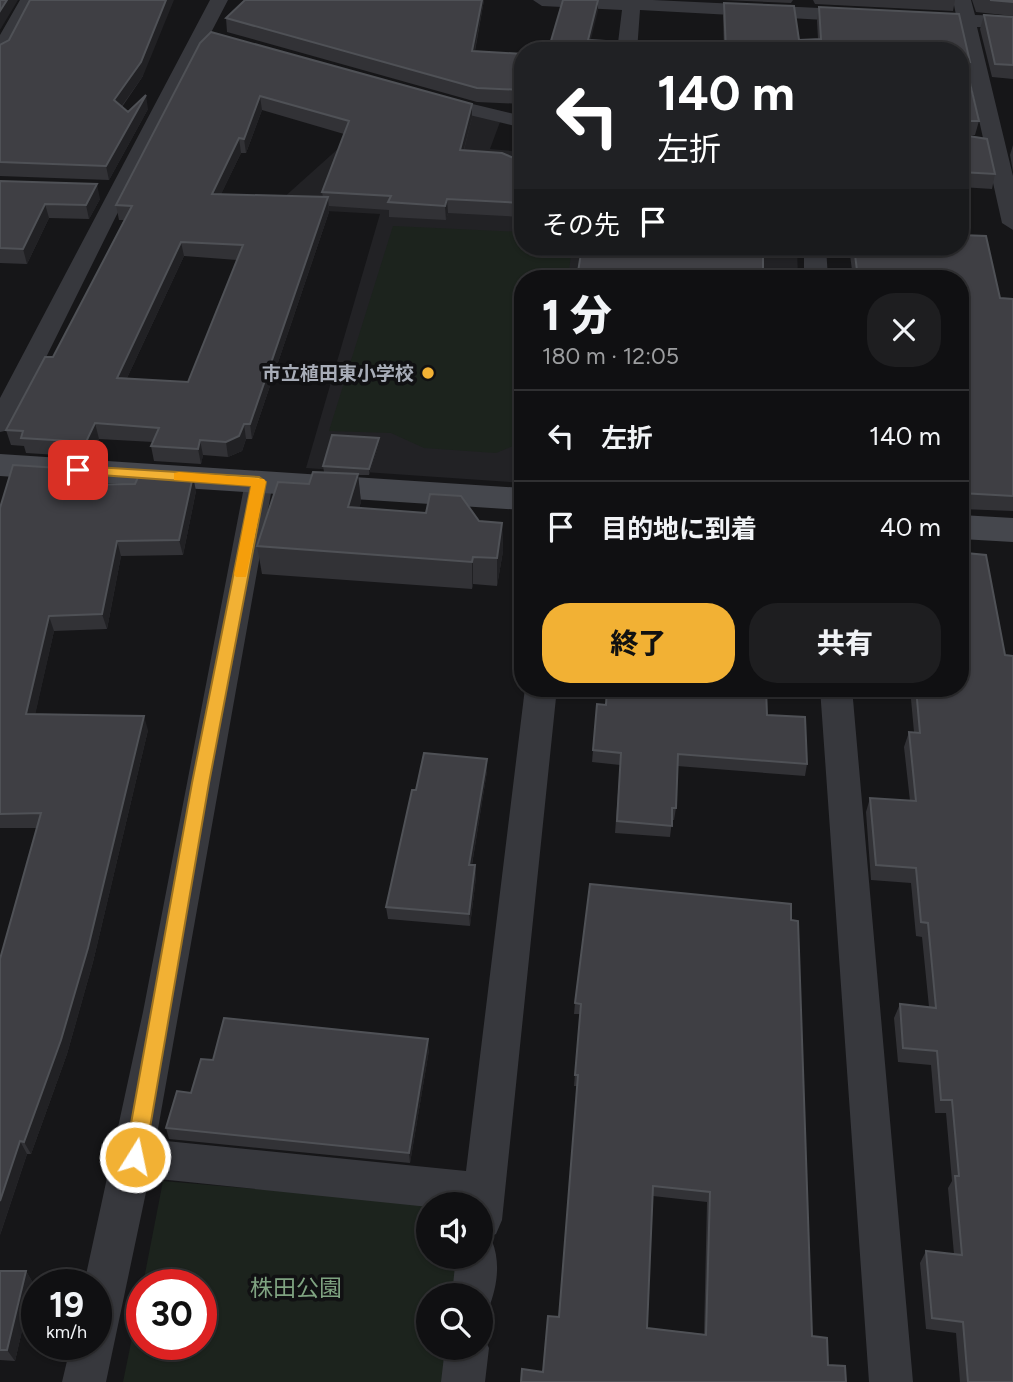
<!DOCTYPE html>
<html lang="ja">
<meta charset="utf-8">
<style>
body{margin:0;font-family:Figtree,"Noto Sans JP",sans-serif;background:#1e1e20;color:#f1f3f6;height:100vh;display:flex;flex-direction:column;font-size:26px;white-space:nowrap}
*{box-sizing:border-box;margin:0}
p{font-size:23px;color:#9c9d9f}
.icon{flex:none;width:38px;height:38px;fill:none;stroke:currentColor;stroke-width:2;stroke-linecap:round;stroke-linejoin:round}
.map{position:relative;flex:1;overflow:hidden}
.details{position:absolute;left:514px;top:270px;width:455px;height:427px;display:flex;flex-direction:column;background:#101012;border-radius:28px;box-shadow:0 2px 5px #0004,0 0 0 2px #303032}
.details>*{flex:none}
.guide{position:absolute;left:514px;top:42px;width:455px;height:214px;border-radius:28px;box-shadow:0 2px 5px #0004,0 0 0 2px #303032;background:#202124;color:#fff;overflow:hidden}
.tools{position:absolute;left:416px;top:1192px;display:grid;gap:14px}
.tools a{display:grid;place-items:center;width:77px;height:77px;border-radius:50%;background:#101012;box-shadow:0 2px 5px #0004,0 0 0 2px #303032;font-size:35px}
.speed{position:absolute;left:21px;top:1269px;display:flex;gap:14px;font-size:35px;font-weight:700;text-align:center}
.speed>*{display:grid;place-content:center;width:91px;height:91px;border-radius:50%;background:#101012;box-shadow:0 2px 5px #0004,0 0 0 2px #303032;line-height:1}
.speed small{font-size:18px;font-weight:400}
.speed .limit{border:10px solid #d22;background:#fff;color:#111}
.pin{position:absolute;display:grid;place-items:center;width:60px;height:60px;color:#fff;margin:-30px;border-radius:14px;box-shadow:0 4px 10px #0006}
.me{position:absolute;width:77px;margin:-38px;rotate:10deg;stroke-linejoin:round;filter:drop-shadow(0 0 5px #0008)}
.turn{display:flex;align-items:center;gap:24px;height:147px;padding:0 28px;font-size:32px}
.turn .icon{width:91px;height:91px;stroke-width:2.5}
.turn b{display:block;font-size:49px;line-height:60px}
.then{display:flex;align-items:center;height:66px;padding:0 28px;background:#0003;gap:14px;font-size:26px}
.round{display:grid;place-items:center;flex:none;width:74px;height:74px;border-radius:28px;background:#1e1e20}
.overview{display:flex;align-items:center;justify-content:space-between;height:119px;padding:0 28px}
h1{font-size:42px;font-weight:800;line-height:52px}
.button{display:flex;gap:14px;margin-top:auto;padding:14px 28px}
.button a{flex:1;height:80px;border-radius:28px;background:#f2b134;color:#111;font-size:28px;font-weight:800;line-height:80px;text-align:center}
.button a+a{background:#1e1e20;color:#f1f3f6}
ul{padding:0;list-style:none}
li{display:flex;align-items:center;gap:21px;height:91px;padding:0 28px;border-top:2px solid #303032}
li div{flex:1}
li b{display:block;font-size:26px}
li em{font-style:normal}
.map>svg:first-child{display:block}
</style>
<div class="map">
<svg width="1013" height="1382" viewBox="0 0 1013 1382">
<rect width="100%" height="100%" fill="#161618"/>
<!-- built -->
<path fill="#222225" d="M 398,95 L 500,122 L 490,149 L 523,152 L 523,247 L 797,247 L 798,278 L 523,278 L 523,483 L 306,468 L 380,214 L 272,208 Z"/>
<!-- green -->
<path fill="#1c231d" d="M 393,226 L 523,232 L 523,247 L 572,247 L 568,278 L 523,278 L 523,442 L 496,453 L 424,448 L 391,433 L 329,431 Z
M 163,1181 L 429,1204 L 429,1256 L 460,1257 L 456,1295 L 429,1295 L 429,1348 L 449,1348 L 445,1382 L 123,1382 L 142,1289 L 142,1344 L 201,1344 L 201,1284 L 143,1284 Z"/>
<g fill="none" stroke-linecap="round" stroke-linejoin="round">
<!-- street -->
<path fill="#37383d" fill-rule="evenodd" d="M 20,0 L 38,0 L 10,52 L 0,58 L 0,35 Z
M 210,0 L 228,0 L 129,190 L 13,424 L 9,430 L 0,432 L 0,398 Z
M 533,0 L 653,0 L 861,10 L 870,16 L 861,22 L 640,10 L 637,51 L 617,51 L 622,10 L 542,6 Z
M 953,0 L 971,0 L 975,15 L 1013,16 L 1013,28 L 977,27 L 1013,176 L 1013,230 L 1002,223 L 958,26 L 916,25 L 907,19 L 916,13 L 956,15 Z
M 431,94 L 523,116 L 523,128 L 424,104 L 421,100 L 424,96 Z
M 804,247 L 826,247 L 828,278 L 804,278 Z
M 259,473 L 269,476 L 273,482 L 156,1140 L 466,1171 L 525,688 L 557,688 L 502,1220 L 496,1234 L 486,1239 L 492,1241 C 501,1263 497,1288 488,1310 L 481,1313 L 481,1295 L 452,1295 L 456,1256 L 481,1256 L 481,1204 L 429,1204 L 429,1207 L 149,1178 L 106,1382 L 62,1382 L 71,1344 L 96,1344 L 96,1284 L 84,1284 L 143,1012 L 245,482 L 249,476 Z
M 820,688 L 852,688 L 913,1382 L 869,1382 Z
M 481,1332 L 489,1348 L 485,1382 L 441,1382 L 445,1348 L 481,1348 Z"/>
<!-- secondary -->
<path fill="#45474d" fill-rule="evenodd" d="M 0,454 L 523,488 L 523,510 L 0,476 Z
M 961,515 L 1013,518 L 1013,542 L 961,539 Z"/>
</g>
<!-- wall -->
<path fill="#323236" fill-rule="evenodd" d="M 245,0 L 484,0 L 475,51 L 523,54 L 523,104 L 477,102 L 227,32 L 226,18 Z
M 722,0 L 793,0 L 791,3 Z
M 813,0 L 955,0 L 953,11 L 815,4 Z
M 972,0 L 1013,0 L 1013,16 L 976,12 Z
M 724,3 L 794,6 L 799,40 L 818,39 L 817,21 L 819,7 L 959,14 L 970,62 L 967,73 L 979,121 L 975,135 L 964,135 L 987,139 L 995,174 L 992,189 L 961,187 L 961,51 L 724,51 L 723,16 Z
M 984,15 L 1013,17 L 1013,79 L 992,77 L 980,29 Z
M 200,43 L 472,118 L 464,150 L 523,160 L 523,217 L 448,213 L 446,220 L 389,217 L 389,210 L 329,206 L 329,212 L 252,439 L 246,439 L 242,451 L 228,457 L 203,455 L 201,464 L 154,461 L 151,446 L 153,442 L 99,439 L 90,457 L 26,453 L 24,446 L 11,445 L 6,430 L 53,357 L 124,220 L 119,220 L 116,205 ZM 262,110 L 344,134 L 322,192 L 323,197 L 221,194 L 241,153 L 246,153 ZM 184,256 L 237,260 L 188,382 L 127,378 Z
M 0,45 L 143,76 L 122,107 L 128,112 L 148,109 L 109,180 L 0,176 Z
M 1013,145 L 1013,172 L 1010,155 Z
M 0,181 L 100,199 L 89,219 L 49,218 L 27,264 L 0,263 Z
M 849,247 L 961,247 L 1000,298 L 1013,299 L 1013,511 L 961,509 L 961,278 L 853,278 Z
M 379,444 L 369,475 L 358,475 L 361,502 L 359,508 L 502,523 L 503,551 L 497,586 L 473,584 L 472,589 L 262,574 L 257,546 L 309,484 L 324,472 L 323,466 Z
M 74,469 L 78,485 L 196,491 L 183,555 L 121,556 L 107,629 L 54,631 L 35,714 L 148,730 L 93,962 L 67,1054 L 31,1154 L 27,1154 L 0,1235 L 37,828 L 0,828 L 0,508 Z
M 910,688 L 961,688 L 1013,1382 L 960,1382 L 956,1333 L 926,1329 L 920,1263 L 926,1251 L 954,1254 L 948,1188 L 952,1181 L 946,1113 L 935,1113 L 931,1065 L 898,1062 L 894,1018 L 900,1004 L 929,1007 L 922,937 L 916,936 L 911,883 L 871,880 L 866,812 L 870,798 L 910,801 L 904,747 L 909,732 L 914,732 Z
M 597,704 L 767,715 L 807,764 L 805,776 L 677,766 L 676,808 L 674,820 L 672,820 L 670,837 L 615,833 L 620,765 L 592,762 Z
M 487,759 L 487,771 L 472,865 L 475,865 L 476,877 L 470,926 L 388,919 L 386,907 L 416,790 Z
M 791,920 L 812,1336 L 543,1372 L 559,1317 L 577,1086 L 574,1086 L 580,1014 L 574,1014 L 575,1003 ZM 653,1196 L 707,1202 L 704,1334 L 647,1328 Z
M 429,1050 L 410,1163 L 169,1139 L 166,1128 L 213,1060 Z
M 0,1271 L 26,1271 L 33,1283 L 15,1361 L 0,1360 Z"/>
<!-- shaded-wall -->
<path fill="#212124" d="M 7,0 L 18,0 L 0,30 L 0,11 Z
M 166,0 L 174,0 L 143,76 L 116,114 L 114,100 Z
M 482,0 L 484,0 L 472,65 L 472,51 Z
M 598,0 L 598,11 L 588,51 L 588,40 Z
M 146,95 L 148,109 L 109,180 L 106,166 Z
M 260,96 L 262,110 L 246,153 L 244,139 Z
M 472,104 L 472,118 L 460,164 L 460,150 Z
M 239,138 L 241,153 L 214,209 L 212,194 Z
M 97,184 L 100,199 L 89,219 L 86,205 Z
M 328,197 L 329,212 L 252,439 L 250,424 Z
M 447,199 L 448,213 L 446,220 L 445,206 Z
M 45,204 L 49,218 L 27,264 L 23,249 Z
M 181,242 L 184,256 L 120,393 L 117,378 Z
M 95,423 L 99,439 L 90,457 L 86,442 Z
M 244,424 L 246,439 L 242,451 L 228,457 L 226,442 Z
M 379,438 L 379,444 L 369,475 L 369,469 Z
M 200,440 L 203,455 L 201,464 L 198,449 Z
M 74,469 L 78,484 L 71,500 L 67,485 Z
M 358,474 L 361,502 L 351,535 L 348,507 Z
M 193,476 L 196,491 L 183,555 L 179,540 Z
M 502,523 L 503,551 L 497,586 L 497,558 Z
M 117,541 L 121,556 L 107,629 L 102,614 Z
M 473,557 L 473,584 L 472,589 L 472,562 Z
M 49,616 L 54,631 L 32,729 L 26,714 Z
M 144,716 L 148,730 L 93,962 L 67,1054 L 31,1154 L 24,1142 Z
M 487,759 L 487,771 L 470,876 L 469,865 Z
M 475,865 L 476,877 L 470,926 L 469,914 Z
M 428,1039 L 429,1050 L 410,1163 L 409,1153 Z
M 20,1141 L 27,1154 L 0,1235 L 0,1201 Z
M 26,1271 L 33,1283 L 15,1361 L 7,1350 Z"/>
<!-- building -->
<path fill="#3f3f44" stroke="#4f5156" stroke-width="2" fill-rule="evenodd" d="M 0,0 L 7,0 L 0,11 Z
M 30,0 L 166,0 L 141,62 L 114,100 L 128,112 L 146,95 L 106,166 L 0,162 L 0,45 L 9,40 Z
M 245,0 L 482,0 L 472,51 L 523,54 L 523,90 L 477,88 L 226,18 Z
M 563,0 L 598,0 L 588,40 L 677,45 L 677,51 L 548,51 Z
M 990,0 L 1013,0 L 1013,2 Z
M 724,3 L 794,6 L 799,40 L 821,39 L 819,7 L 959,14 L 970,62 L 965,62 L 979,121 L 963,121 L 962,135 L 987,139 L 995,174 L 961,172 L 961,51 L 726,51 Z
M 984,15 L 1013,17 L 1013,65 L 995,64 Z
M 211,32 L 472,104 L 460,150 L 502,153 L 516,159 L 523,160 L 523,203 L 447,199 L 445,206 L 388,202 L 391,196 L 322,192 L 349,121 L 260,96 L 244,139 L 239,138 L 212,194 L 328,197 L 250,424 L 244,424 L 239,436 L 226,442 L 200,440 L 198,449 L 151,446 L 159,428 L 95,423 L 86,442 L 21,438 L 23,431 L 6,430 L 45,357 L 53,357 L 132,206 L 116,205 L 200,43 ZM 181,242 L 243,245 L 188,382 L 117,378 Z
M 0,181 L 97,184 L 86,205 L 45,204 L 23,249 L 0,248 Z
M 961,235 L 986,236 L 1000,298 L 1013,299 L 1013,496 L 961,493 L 961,278 L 858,278 L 854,247 L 961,247 Z
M 582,247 L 763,247 L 763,278 L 577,278 Z
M 332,435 L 379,438 L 369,469 L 323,466 Z
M 13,465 L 74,469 L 67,485 L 135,484 L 140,473 L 193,476 L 179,540 L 117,541 L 102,614 L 49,616 L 26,714 L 144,716 L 88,948 L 61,1040 L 24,1142 L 20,1141 L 0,1201 L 0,959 L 41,813 L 0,814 L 0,508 Z
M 313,472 L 358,474 L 348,507 L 426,513 L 430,494 L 461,496 L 479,521 L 502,523 L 497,558 L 473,557 L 472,562 L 257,546 L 278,482 L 309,484 Z
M 961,525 L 966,553 L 986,555 L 1005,655 L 1013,656 L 1013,1382 L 968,1382 L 963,1322 L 932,1318 L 926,1251 L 962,1255 L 955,1176 L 959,1176 L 952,1100 L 941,1100 L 937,1051 L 903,1048 L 900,1004 L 936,1008 L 928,923 L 921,922 L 916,868 L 876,865 L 870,798 L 916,801 L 909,732 L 920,733 L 916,688 L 961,688 Z
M 607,688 L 766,688 L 767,715 L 805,717 L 807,764 L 678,754 L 676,808 L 672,808 L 672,826 L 617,821 L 621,753 L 593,750 L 597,704 L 606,705 Z
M 424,753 L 487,759 L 469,865 L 475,865 L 469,914 L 386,907 L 412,790 L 416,790 Z
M 590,884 L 791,904 L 791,920 L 798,921 L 812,1336 L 827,1338 L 828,1365 L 845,1366 L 846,1382 L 521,1382 L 522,1369 L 543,1372 L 548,1316 L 559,1317 L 578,1075 L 575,1075 L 581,1004 L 575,1003 ZM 653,1186 L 710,1192 L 706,1335 L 647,1328 Z
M 224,1018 L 428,1039 L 409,1153 L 166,1128 L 177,1091 L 191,1093 L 201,1059 L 213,1060 Z
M 0,1271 L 26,1271 L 7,1350 L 0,1350 Z"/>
<!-- route -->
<path fill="#f2b134" stroke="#9d7322" stroke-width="2" d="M 78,466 L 259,477 L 266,482 L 209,783 L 145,1157 L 142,1164 L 135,1167 L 128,1164 L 125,1157 L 192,783 L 251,486 L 73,473 L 73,467 Z"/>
<!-- slow -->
<path fill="#f59e0b" d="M 179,472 L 264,479 L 266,482 L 246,577 L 236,577 L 234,574 L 251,486 L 174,480 L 174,473 Z"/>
<!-- markers -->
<circle fill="#f2b134" stroke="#111113" stroke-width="2.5" cx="428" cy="373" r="7"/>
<g text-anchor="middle" stroke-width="7" stroke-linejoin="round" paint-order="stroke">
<!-- poi labels -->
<g font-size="19" font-weight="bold" fill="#a8adb8" stroke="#111113" text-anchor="end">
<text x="414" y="380">市立植田東小学校</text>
</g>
<!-- near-park labels -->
<g font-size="23" fill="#7fa381" stroke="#111113">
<text x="296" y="1296">株田公園</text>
</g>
</g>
</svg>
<div class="tools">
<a><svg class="icon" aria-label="sound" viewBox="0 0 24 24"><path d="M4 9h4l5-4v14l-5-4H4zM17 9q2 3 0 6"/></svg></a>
<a><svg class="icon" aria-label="search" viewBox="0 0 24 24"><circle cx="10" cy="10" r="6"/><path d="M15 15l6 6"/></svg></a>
</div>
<div class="speed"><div>19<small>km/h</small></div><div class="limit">30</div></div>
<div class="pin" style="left:78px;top:470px;background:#d93025"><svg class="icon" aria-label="arrive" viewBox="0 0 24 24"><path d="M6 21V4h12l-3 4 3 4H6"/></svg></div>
<svg class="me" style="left:135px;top:1157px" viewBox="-20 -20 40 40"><circle r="17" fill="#f2b134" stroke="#fff" stroke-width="3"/><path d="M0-11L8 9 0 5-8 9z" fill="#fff"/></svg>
<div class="guide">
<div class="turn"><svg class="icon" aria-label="left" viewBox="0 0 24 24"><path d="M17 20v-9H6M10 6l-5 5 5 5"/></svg><div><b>140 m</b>左折</div></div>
<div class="then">その先<svg class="icon" aria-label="arrive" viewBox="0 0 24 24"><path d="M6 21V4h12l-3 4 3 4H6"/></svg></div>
</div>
<section class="details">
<div class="overview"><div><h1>1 分</h1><p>180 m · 12:05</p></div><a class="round"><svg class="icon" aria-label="close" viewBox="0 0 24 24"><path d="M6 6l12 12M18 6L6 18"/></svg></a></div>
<ul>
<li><svg class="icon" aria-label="left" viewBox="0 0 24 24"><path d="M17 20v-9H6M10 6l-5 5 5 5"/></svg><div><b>左折</b></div><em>140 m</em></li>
<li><svg class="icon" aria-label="arrive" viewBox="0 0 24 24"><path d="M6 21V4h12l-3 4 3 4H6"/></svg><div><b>目的地に到着</b></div><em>40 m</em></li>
</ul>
<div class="button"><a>終了</a><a>共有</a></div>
</section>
</div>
